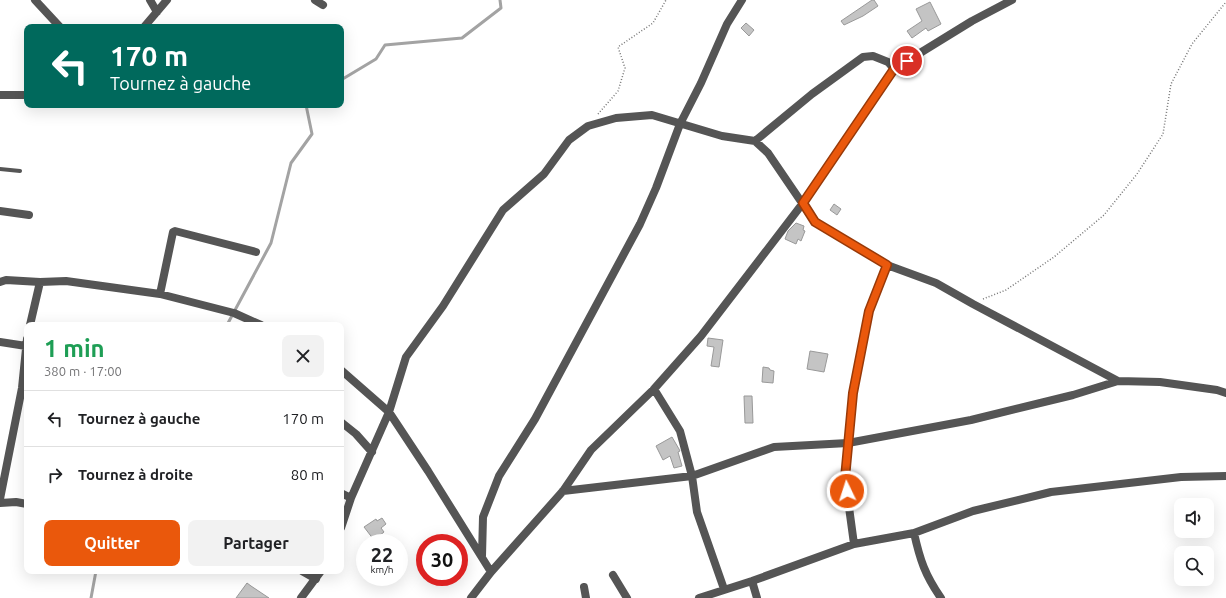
<!DOCTYPE html>
<html lang="fr">
<meta charset="utf-8">
<style>
body{margin:0;font-family:Ubuntu,sans-serif;background:#f2f2f2;color:#202124;height:100vh;display:flex;flex-direction:column;font-size:15px;white-space:nowrap}
*{box-sizing:border-box;margin:0}
p{font-size:13px;color:#757577}
.icon{flex:none;width:22px;height:22px;fill:none;stroke:currentColor;stroke-width:2;stroke-linecap:round;stroke-linejoin:round}
.map{position:relative;flex:1;overflow:hidden}
.sheet{position:absolute;left:24px;top:322px;width:320px;height:252px;display:flex;flex-direction:column;background:#fff;border-radius:8px;box-shadow:0 4px 16px #0002}
.sheet>*{flex:none}
.hud{position:absolute;left:24px;top:24px;width:320px;height:84px;border-radius:8px;box-shadow:0 4px 16px #0002;background:#00695c;color:#fff;overflow:hidden}
.controls{position:absolute;left:1174px;top:498px;display:grid;gap:8px}
.controls a{display:grid;place-items:center;width:40px;height:40px;border-radius:8px;background:#fff;box-shadow:0 4px 16px #0002;font-size:20px}
.speed{position:absolute;left:356px;top:534px;display:flex;gap:8px;font-size:20px;font-weight:700;text-align:center}
.speed>*{display:grid;place-content:center;width:52px;height:52px;border-radius:50%;background:#fff;box-shadow:0 4px 16px #0002;line-height:1}
.speed small{font-size:10px;font-weight:400}
.speed .limit{border:6px solid #d22;background:#fff;color:#111}
.pin{position:absolute;display:grid;place-items:center;width:34px;height:34px;color:#fff;margin:-17px;border:2px solid #fff;border-radius:50%;box-shadow:0 1px 4px #0007}
.me{position:absolute;width:44px;margin:-22px;rotate:356deg;stroke-linejoin:round;filter:drop-shadow(0 0 3px #0008)}
.turn{display:flex;align-items:center;gap:14px;height:84px;padding:0 20px;font-size:18px}
.turn .icon{width:52px;height:52px;stroke-width:2.5}
.turn b{display:block;font-size:28px;line-height:34px}
.round{display:grid;place-items:center;flex:none;width:42px;height:42px;border-radius:8px;background:#f2f2f2}
.headline{display:flex;align-items:center;justify-content:space-between;height:68px;padding:0 20px}
h1{font-size:24px;font-weight:700;line-height:30px;color:#1e9e55}
.cta{display:flex;gap:8px;margin-top:auto;padding:8px 20px}
.cta a{flex:1;height:46px;border-radius:8px;background:#ea580c;color:#fff;font-size:16px;font-weight:700;line-height:46px;text-align:center}
.cta a+a{background:#f2f2f2;color:#202124}
ul{padding:0;list-style:none}
li{display:flex;align-items:center;gap:12px;height:56px;padding:0 20px;border-top:1px solid #e0e0e0}
li div{flex:1}
li b{display:block;font-size:15px}
li em{font-style:normal}
.map>svg:first-child{display:block}
</style>
<div class="map">
<svg width="1226" height="598" viewBox="0 0 1226 598">
<rect width="100%" height="100%" fill="#fff"/>
<g fill="none" stroke-linecap="round" stroke-linejoin="round">
<!-- stream -->
<path stroke="#a3a3a3" stroke-width="3" d="M 341,80 L 376,59 L 385,45 L 462,38 L 501,8 L 500,0
M 227,325 L 271,243 L 291,163 L 312,134 L 306,105
M 91,598 L 96,571"/>
</g>
<!-- building -->
<path fill="#c4c4c4" stroke="#999" d="M 872,0 L 874,0 L 878,6 L 863,16 L 844,25 L 841,21 Z
M 930,2 L 941,24 L 928,31 L 926,28 L 912,38 L 907,31 L 922,21 L 916,9 Z
M 746,23 L 754,30 L 749,36 L 741,28 Z
M 834,204 L 841,209 L 837,215 L 830,210 Z
M 796,223 L 804,226 L 803,230 L 805,231 L 801,241 L 798,239 L 796,244 L 785,239 L 788,231 Z
M 708,338 L 723,340 L 719,367 L 711,366 L 714,347 L 707,346 Z
M 810,351 L 828,354 L 824,372 L 807,369 Z
M 763,367 L 769,368 L 770,370 L 774,371 L 773,383 L 762,382 Z
M 744,396 L 752,396 L 753,423 L 745,423 Z
M 672,437 L 679,449 L 680,451 L 678,452 L 682,466 L 674,468 L 670,456 L 663,460 L 656,446 Z
M 382,518 L 386,524 L 381,528 L 384,532 L 374,540 L 364,527 L 376,519 L 377,521 Z
M 247,583 L 251,586 L 269,598 L 236,598 Z"/>
<g fill="none" stroke-linecap="round" stroke-linejoin="round">
<!-- path -->
<path stroke="#777" stroke-width="1.5" stroke-dasharray="1 2" stroke-linecap="butt" d="M 598,114 L 618,91 L 625,68 L 618,47 L 653,23 L 666,0
M 983,299 L 1006,290 L 1054,257 L 1104,215 L 1137,174 L 1163,134 L 1171,84 L 1192,44 L 1226,2"/>
<!-- service -->
<path stroke="#555" stroke-width="4" d="M 0,169 L 20,171"/>
<!-- minor -->
<path stroke="#555" stroke-width="8" d="M 35,0 L 60,27
M 150,0 L 157,12
M 315,0 L 323,5
M 144,27 L 167,0
M 0,95 L 27,95
M 755,141 L 812,94 L 863,57 L 873,56 L 888,62 L 894,69
M 0,211 L 29,215
M 0,282 L 6,280 L 40,282 L 66,281 L 160,294 L 234,313 L 261,325
M 160,294 L 173,232 L 175,231 L 256,252
M 30,325 L 40,282
M 0,342 L 26,346
M 341,370 L 389,412 L 428,471 L 491,572
M 654,389 L 680,431 L 692,476 L 697,512 L 724,589
M 341,422 L 356,434 L 372,452
M 563,491 L 692,476 L 774,447 L 848,443 L 971,420 L 1073,395 L 1118,381 L 1160,382 L 1217,390 L 1226,393
M 341,493 L 351,498
M 0,499 L 22,388 L 27,339
M 0,503 L 16,502 L 27,504
M 341,528 L 351,498 L 389,412 L 406,357 L 443,306 L 503,210 L 544,174 L 569,140 L 588,126 L 616,118 L 652,115 L 722,136 L 755,141 L 768,153 L 815,222 L 887,265 L 936,283 L 973,304 L 1118,381
M 914,533 C 920,560 925,575 941,598
M 854,544 L 845,478 L 853,393 L 869,311 L 887,265
M 482,556 L 483,517 L 499,476 L 535,419 L 640,224 L 656,188 L 680,124 L 701,83 L 727,24 L 742,0
M 302,571 L 316,579
M 613,575 L 627,598
M 752,581 L 757,598
M 584,587 L 586,598
M 301,598 L 321,571
M 471,598 L 491,572 L 563,491 L 591,450 L 654,389 L 701,336 L 803,203 L 894,69 L 972,21 L 1012,0
M 699,598 L 752,581 L 854,544 L 914,533 L 973,511 L 1051,492 L 1181,477 L 1226,476"/>
</g>
<g fill="none" stroke-linecap="round" stroke-linejoin="round">
<!-- route casing -->
<g stroke="#983908" stroke-width="10">
<path id="route" d="M 847,491 L 845,478 L 853,393 L 869,311 L 887,265 L 815,222 L 803,203 L 894,69 L 907,61"/>
</g>
<!-- route -->
<use href="#route" stroke="#ea580c" stroke-width="7"/>
</g>
</svg>
<div class="controls">
<a><svg class="icon" aria-label="sound" viewBox="0 0 24 24"><path d="M4 9h4l5-4v14l-5-4H4zM17 9q2 3 0 6"/></svg></a>
<a><svg class="icon" aria-label="search" viewBox="0 0 24 24"><circle cx="10" cy="10" r="6"/><path d="M15 15l6 6"/></svg></a>
</div>
<div class="speed"><div>22<small>km/h</small></div><div class="limit">30</div></div>
<div class="pin" style="left:907px;top:61px;background:#d93025"><svg class="icon" aria-label="arrive" viewBox="0 0 24 24"><path d="M6 21V4h12l-3 4 3 4H6"/></svg></div>
<svg class="me" style="left:847px;top:491px" viewBox="-20 -20 40 40"><circle r="17" fill="#ea580c" stroke="#fff" stroke-width="3"/><path d="M0-11L8 9 0 5-8 9z" fill="#fff"/></svg>
<div class="hud">
<div class="turn"><svg class="icon" aria-label="left" viewBox="0 0 24 24"><path d="M17 20v-9H6M10 6l-5 5 5 5"/></svg><div><b>170 m</b>Tournez à gauche</div></div>
</div>
<section class="sheet">
<div class="headline"><div><h1>1 min</h1><p>380 m · 17:00</p></div><a class="round"><svg class="icon" aria-label="close" viewBox="0 0 24 24"><path d="M6 6l12 12M18 6L6 18"/></svg></a></div>
<ul>
<li><svg class="icon" aria-label="left" viewBox="0 0 24 24"><path d="M17 20v-9H6M10 6l-5 5 5 5"/></svg><div><b>Tournez à gauche</b></div><em>170 m</em></li>
<li><svg class="icon" aria-label="right" viewBox="0 0 24 24"><path d="M7 20v-9h11M14 6l5 5-5 5"/></svg><div><b>Tournez à droite</b></div><em>80 m</em></li>
</ul>
<div class="cta"><a>Quitter</a><a>Partager</a></div>
</section>
</div>
